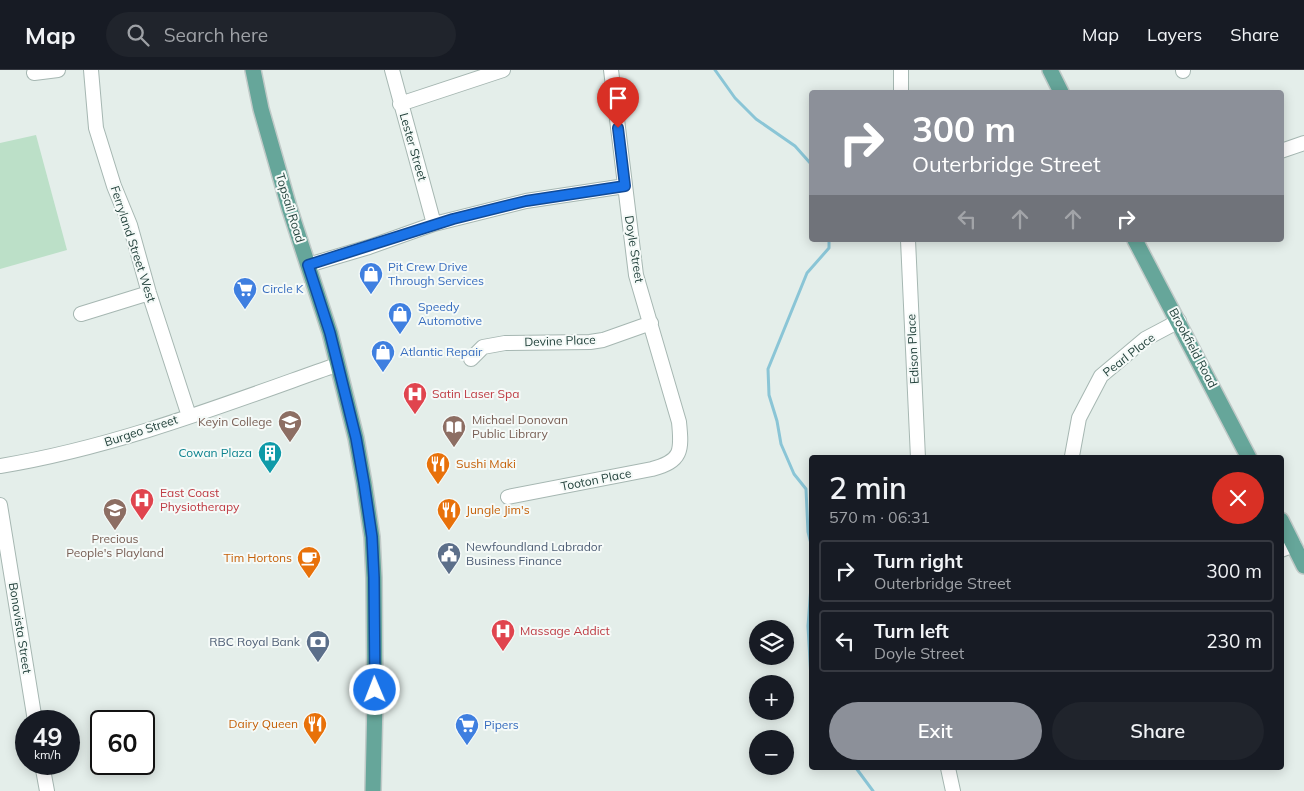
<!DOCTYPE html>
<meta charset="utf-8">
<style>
body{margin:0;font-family:Mulish,sans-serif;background:#20242c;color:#f1f3f6;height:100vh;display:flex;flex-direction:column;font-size:19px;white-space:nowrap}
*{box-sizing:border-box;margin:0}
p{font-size:16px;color:#9ea1a6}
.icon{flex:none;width:28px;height:28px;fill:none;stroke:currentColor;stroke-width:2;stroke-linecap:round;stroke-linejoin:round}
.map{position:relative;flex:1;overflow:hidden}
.side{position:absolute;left:809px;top:385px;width:475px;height:315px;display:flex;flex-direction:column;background:#171b24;border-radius:5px;box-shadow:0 2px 12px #0003}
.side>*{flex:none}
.guide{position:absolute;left:809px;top:20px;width:475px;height:152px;border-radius:5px;box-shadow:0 2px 12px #0003;background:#8c9099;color:#fff;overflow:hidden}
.buttons{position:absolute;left:749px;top:550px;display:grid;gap:10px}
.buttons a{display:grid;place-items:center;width:45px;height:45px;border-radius:50%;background:#171b24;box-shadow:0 2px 12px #0003;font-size:25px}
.speed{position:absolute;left:15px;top:640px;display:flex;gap:10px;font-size:25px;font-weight:700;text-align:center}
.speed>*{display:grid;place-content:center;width:65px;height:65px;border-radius:50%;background:#171b24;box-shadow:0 2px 12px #0003;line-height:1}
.speed small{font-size:12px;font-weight:400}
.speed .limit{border:2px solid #111;border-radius:8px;background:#fff;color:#111}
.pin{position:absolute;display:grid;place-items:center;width:42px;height:42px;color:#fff;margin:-51px -21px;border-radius:50% 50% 50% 0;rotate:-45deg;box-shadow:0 0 5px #0007}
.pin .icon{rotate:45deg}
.me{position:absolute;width:55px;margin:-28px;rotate:359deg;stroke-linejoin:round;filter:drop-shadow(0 0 4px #0008)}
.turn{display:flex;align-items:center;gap:18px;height:105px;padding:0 20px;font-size:22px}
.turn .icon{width:65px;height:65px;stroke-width:2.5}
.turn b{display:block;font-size:35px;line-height:42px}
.lanes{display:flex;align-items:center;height:48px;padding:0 20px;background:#0003;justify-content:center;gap:25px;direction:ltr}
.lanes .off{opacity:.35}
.round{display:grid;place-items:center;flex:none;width:52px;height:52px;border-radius:26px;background:#20242c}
.summary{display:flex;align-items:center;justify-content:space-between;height:85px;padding:0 20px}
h1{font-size:30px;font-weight:600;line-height:38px}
.button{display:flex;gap:10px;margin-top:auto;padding:10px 20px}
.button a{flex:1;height:58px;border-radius:30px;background:#8c9099;color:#fff;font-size:20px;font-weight:600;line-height:58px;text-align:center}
.button a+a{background:#20242c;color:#f1f3f6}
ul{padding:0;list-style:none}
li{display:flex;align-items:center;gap:15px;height:62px;margin:0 10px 8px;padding:0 10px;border:2px solid #363941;border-radius:5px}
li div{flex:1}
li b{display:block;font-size:19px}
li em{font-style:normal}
header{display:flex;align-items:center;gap:30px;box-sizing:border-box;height:70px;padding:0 25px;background:#171b24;border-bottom:1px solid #363941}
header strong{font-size:24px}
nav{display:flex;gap:28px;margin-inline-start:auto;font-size:18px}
.search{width:350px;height:45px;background:#20242c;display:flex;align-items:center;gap:12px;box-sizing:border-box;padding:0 18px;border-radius:28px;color:#9ea1a6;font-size:19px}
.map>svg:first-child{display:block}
</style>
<header>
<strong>Map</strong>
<div class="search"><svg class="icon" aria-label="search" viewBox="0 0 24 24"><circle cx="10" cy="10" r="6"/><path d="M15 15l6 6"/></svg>Search here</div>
<nav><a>Map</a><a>Layers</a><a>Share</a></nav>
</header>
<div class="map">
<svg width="1304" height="721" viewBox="0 0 1304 721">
<rect width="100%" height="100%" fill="#e4eeea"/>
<!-- green -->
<path fill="#bce0c8" d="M 36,65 L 67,180 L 0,199 L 0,73 Z"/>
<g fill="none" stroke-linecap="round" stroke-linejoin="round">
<!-- stream -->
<path stroke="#8ac5d6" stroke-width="3" d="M 715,0 L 735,28 L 756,49 L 795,76 L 811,94
M 811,474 L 808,462 L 806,419 L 794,404 L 781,374 L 777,351 L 769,325 L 768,299 L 807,203 L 829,178 L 829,170
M 811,516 L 808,556 L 811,609
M 856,698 L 873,721"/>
<!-- minor casing -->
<g stroke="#a6b7b2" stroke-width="16">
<path id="minor" d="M 91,0 L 96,58 L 114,116 L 130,155 L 149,223 L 189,346
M 392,0 L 434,154
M 901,0 L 901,22
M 1183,0 L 1183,1
M 34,3 L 58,0
M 400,34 L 503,0
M 1281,81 L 1304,73
M 908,170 L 918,388
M 308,195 L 369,177 L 434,154 L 526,131 L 625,116
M 81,244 L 149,223
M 471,289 L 483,277 L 505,273 L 590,272 L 603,270 L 651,253
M 1072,386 L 1079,348 L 1101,306 L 1145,269 L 1179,251
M 0,396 C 116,377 226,334 336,295
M 508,427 L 652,399 C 682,391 682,381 679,352 L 636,205 L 611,0
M 0,435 L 35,651
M 1281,480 L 1294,475
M 42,694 L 47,721
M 948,698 L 953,721"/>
</g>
<!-- major casing -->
<g stroke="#c1cac8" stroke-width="18">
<path id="major" d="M 253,0 L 261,39 L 289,137 L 330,263 L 356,368 L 364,413 L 372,467 L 374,508 L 375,629 L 373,721
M 1050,0 L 1061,22
M 1135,170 L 1249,388
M 1281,450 L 1304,496"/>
</g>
<!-- minor -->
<use href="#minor" stroke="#fff" stroke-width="14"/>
<!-- major -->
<use href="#major" stroke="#66a69a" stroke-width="15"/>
</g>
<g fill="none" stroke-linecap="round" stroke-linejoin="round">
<!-- route casing -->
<g stroke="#114b97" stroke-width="12">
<path id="route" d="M 375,620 L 374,508 L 372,467 L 364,413 L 356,368 L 330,263 L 308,195 L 453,149 L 526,131 L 625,116 L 618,58"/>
</g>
<!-- route -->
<use href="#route" stroke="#1a73e8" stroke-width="9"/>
</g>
<!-- icons -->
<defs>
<g id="shop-pin" transform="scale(1.25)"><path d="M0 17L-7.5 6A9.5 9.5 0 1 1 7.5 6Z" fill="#3f7fe0" stroke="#f5faf8"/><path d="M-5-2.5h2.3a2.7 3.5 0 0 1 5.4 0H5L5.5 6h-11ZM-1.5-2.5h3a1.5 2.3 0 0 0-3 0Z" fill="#fff"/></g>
<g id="supermarket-pin" transform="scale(1.25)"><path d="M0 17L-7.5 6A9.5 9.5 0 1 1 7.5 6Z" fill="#3f7fe0" stroke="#f5faf8"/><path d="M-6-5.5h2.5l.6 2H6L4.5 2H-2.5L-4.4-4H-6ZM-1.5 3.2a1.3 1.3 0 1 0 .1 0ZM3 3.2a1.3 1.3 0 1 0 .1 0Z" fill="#fff"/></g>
<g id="hospital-pin" transform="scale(1.25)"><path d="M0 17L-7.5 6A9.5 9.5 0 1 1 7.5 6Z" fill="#e0444e" stroke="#f5faf8"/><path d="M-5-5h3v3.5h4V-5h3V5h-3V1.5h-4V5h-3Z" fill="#fff"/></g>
<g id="university-pin" transform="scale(1.25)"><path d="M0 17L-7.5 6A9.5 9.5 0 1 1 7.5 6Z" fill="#8d6e63" stroke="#f5faf8"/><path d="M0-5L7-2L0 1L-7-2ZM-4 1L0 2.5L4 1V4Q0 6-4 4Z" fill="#fff"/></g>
<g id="library-pin" transform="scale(1.25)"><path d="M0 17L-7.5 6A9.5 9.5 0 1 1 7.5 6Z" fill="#8d6e63" stroke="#f5faf8"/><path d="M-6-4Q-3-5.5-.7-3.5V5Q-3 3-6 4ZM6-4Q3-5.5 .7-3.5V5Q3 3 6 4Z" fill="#fff"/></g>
<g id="building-pin" transform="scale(1.25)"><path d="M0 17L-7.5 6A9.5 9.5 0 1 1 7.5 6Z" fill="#0f9aa8" stroke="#f5faf8"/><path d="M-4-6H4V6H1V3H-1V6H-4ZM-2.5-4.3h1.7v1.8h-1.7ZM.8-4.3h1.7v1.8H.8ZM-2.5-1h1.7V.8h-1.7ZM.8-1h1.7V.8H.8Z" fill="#fff"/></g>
<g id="restaurant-pin" transform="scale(1.25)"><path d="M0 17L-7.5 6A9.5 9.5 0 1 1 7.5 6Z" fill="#e8710a" stroke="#f5faf8"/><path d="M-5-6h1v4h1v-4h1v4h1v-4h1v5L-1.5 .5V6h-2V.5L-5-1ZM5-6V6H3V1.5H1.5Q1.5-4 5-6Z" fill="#fff"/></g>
<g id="school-pin" transform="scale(1.25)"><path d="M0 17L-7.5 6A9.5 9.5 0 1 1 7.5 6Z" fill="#8d6e63" stroke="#f5faf8"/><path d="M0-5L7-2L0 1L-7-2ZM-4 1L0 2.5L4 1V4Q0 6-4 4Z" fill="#fff"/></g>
<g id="civic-pin" transform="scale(1.25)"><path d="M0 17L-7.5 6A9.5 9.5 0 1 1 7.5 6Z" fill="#5c6f8a" stroke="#f5faf8"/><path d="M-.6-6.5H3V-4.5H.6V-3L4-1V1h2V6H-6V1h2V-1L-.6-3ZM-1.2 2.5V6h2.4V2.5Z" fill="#fff"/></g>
<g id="cafe-pin" transform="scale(1.25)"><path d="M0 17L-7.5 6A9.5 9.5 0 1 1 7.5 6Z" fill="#e8710a" stroke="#f5faf8"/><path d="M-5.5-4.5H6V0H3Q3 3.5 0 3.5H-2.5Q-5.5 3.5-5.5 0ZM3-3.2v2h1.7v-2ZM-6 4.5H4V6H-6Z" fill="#fff"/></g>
<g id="bank-pin" transform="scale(1.25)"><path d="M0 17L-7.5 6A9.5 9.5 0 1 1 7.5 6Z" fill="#5c6f8a" stroke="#f5faf8"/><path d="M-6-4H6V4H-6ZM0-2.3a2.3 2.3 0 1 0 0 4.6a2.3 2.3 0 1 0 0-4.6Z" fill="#fff"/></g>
</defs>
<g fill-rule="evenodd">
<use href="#shop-pin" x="371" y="204"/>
<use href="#supermarket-pin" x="245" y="219"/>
<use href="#shop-pin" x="400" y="244"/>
<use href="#shop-pin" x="383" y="282"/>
<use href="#hospital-pin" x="415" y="324"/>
<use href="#university-pin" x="290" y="352"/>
<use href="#library-pin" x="454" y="357"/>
<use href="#building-pin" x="270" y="383"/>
<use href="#restaurant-pin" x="438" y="394"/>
<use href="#hospital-pin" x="142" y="430"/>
<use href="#school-pin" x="115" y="440"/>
<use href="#restaurant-pin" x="449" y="440"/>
<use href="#civic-pin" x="449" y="484"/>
<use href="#cafe-pin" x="309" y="488"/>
<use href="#hospital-pin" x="503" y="561"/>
<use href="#bank-pin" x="318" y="572"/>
<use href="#restaurant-pin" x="315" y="654"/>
<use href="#supermarket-pin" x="467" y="655"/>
</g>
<g text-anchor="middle" stroke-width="4" stroke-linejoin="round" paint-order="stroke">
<!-- street labels -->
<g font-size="12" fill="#22413b" stroke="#f5faf8">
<text transform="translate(413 77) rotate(74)" y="4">Lester Street</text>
<text transform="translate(290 138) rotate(73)" y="4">Topsail Road</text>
<text transform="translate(133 174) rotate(72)" y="4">Ferryland Street West</text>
<text transform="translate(634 179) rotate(81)" y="4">Doyle Street</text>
<text transform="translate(560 271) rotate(-2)" y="4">Devine Place</text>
<text transform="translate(1193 278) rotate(62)" y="4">Brookfield Road</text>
<text transform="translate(913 279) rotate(-93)" y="4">Edison Place</text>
<text transform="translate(1129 285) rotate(-38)" y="4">Pearl Place</text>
<text transform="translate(141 361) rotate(-18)" y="4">Burgeo Street</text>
<text transform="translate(596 410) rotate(-11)" y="4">Tooton Place</text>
<text transform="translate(20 558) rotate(81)" y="4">Bonavista Street</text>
</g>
<!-- shop labels -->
<g font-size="12" fill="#366cbe" stroke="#f5faf8" text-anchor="start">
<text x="388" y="201">Pit Crew Drive<tspan x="388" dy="14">Through Services</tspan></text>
<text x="262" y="223">Circle K</text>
<text x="418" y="241">Speedy<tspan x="418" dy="14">Automotive</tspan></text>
<text x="400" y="286">Atlantic Repair</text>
<text x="484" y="659">Pipers</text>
</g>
<!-- health labels -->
<g font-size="12" fill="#be3a42" stroke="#f5faf8" text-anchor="start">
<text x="432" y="328">Satin Laser Spa</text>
<text x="160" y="427">East Coast<tspan x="160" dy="14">Physiotherapy</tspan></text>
<text x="520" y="565">Massage Addict</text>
</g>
<!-- education labels -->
<g font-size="12" fill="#785e54" stroke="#f5faf8" text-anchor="start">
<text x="472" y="354">Michael Donovan<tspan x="472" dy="14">Public Library</tspan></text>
<text x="272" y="356" text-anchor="end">Keyin College</text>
<text x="115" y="473" text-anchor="middle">Precious<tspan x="115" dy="14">People's Playland</tspan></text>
</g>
<!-- culture labels -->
<g font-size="12" fill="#0d838f" stroke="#f5faf8" text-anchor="end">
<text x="252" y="387">Cowan Plaza</text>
</g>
<!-- food labels -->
<g font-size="12" fill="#c56008" stroke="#f5faf8" text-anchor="start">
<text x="456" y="398">Sushi Maki</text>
<text x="466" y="444">Jungle Jim's</text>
<text x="292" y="492" text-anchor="end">Tim Hortons</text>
<text x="298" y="658" text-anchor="end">Dairy Queen</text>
</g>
<!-- service labels -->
<g font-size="12" fill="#4e5e75" stroke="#f5faf8" text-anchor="start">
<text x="466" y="481">Newfoundland Labrador<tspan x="466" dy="14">Business Finance</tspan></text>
<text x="300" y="576" text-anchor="end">RBC Royal Bank</text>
</g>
</g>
</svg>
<div class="buttons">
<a><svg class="icon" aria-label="layers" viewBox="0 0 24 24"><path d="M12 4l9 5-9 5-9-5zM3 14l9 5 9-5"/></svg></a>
<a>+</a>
<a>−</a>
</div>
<div class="speed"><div>49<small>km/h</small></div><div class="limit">60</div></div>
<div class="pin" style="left:618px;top:58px;background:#d93025"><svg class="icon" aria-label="arrive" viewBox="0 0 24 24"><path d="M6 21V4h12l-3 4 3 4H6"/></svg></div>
<svg class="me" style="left:375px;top:620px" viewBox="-20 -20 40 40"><circle r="17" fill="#1a73e8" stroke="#fff" stroke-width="3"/><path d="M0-11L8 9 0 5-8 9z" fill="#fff"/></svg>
<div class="guide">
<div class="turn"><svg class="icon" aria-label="right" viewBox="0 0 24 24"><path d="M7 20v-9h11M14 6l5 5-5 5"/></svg><div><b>300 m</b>Outerbridge Street</div></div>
<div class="lanes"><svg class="icon off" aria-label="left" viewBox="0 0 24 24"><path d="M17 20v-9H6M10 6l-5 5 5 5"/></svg><svg class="icon off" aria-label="ahead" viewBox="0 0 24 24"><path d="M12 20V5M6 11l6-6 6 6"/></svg><svg class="icon off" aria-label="ahead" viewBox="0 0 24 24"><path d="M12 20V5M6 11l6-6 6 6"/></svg><svg class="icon" aria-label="right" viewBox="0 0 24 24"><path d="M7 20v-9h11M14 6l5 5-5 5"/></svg></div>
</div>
<section class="side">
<div class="summary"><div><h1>2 min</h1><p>570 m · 06:31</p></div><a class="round" style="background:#d93025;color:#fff"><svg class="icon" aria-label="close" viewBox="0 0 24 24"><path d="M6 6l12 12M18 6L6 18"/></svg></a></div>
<ul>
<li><svg class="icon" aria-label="right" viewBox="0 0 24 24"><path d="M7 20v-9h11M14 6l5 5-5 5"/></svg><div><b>Turn right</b><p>Outerbridge Street</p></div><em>300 m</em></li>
<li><svg class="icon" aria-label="left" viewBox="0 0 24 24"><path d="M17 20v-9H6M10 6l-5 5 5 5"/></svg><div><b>Turn left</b><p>Doyle Street</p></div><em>230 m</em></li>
</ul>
<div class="button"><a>Exit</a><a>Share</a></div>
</section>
</div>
